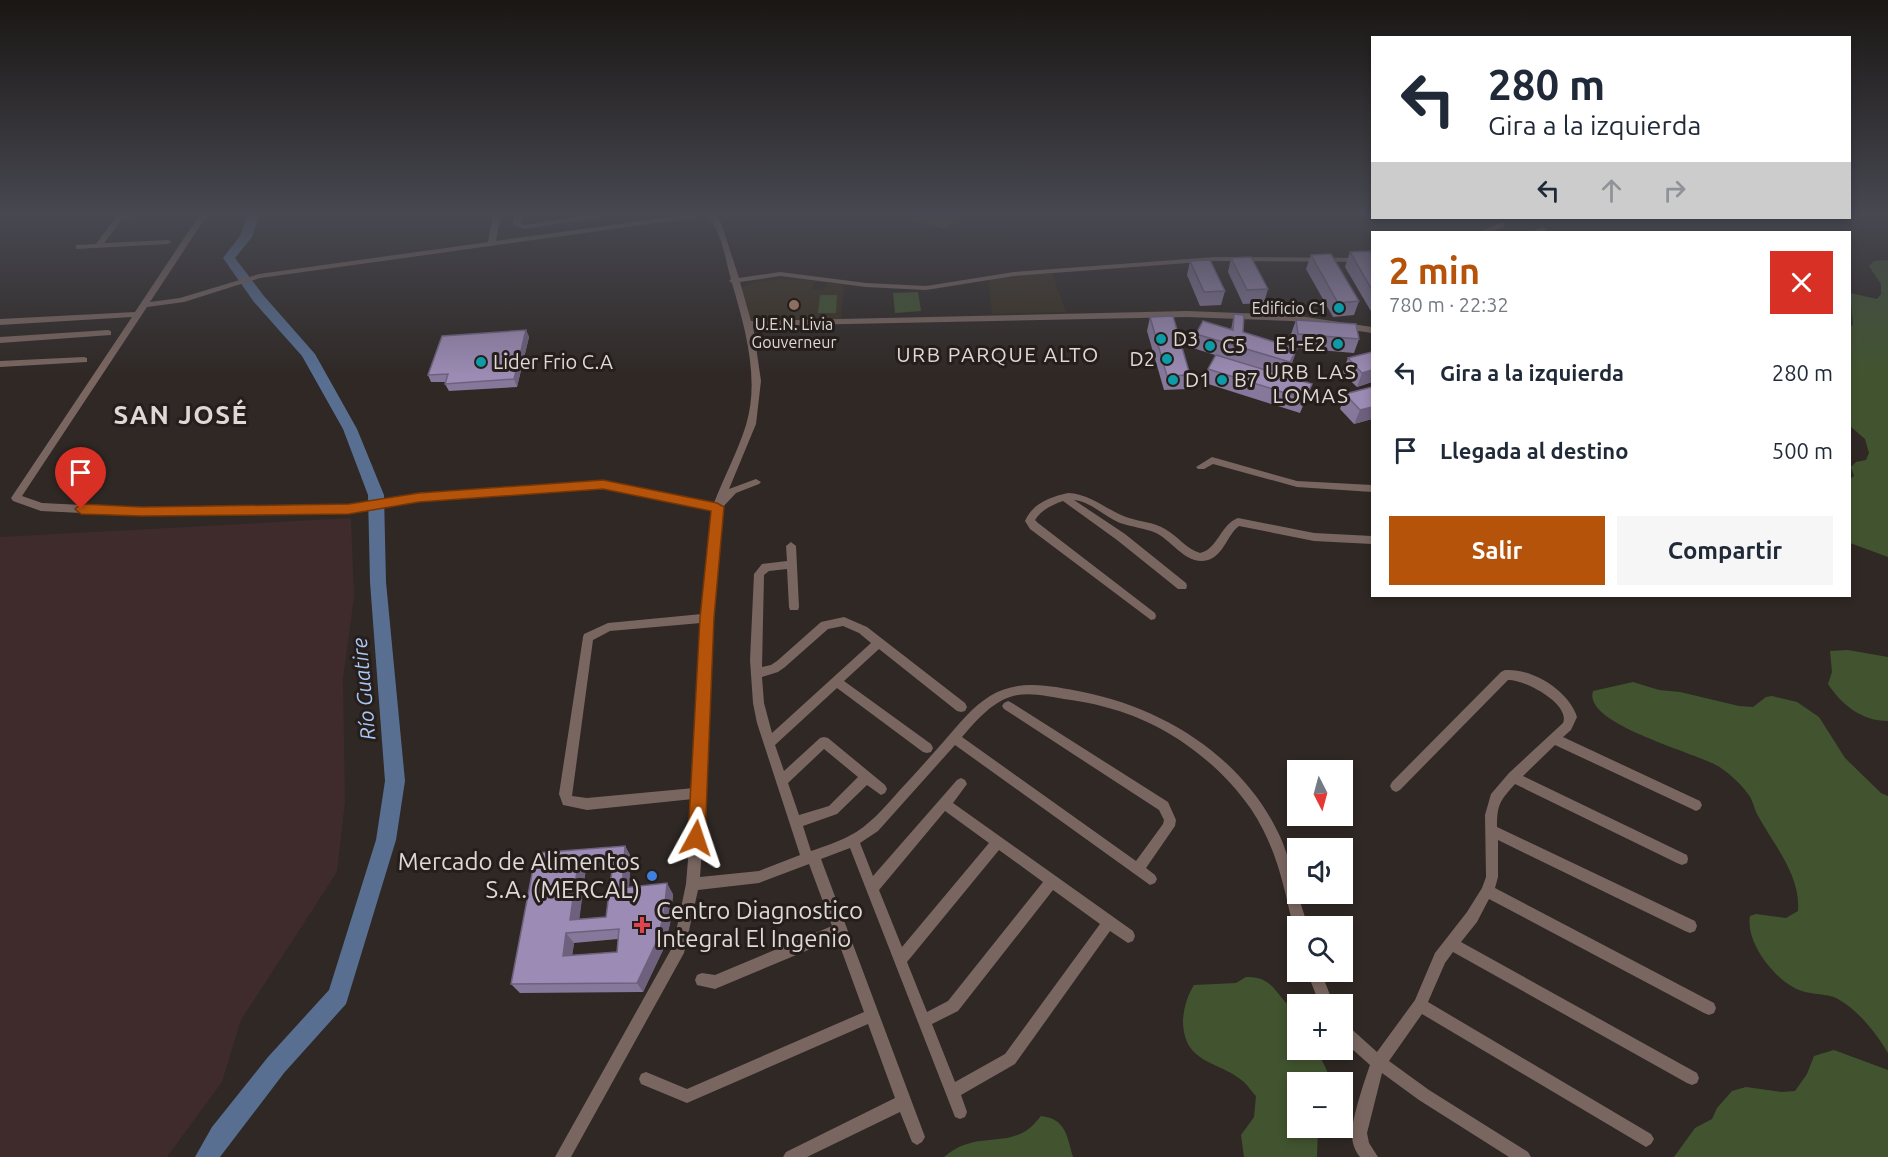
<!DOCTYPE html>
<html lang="es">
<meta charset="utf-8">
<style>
body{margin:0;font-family:Ubuntu,sans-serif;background:#f6f6f7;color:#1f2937;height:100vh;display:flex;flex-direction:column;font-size:22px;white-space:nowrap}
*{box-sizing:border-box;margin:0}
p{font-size:20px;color:#747a83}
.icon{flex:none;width:33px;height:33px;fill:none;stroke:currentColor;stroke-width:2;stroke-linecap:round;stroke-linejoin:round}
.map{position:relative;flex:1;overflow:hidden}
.side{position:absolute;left:1371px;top:231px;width:480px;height:366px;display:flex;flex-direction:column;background:#fff;border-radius:0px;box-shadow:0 3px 9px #0003}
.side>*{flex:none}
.banner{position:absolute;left:1371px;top:36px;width:480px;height:183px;border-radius:0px;box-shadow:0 3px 9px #0003;background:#fff;color:#1f2937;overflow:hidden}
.needle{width:39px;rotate:174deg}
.fabs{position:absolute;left:1287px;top:760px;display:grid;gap:12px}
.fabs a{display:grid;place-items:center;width:66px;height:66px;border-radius:0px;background:#fff;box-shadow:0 3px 9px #0003;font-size:30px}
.pin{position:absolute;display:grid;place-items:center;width:51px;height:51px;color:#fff;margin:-62px -26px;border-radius:50% 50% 50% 0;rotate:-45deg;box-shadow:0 0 6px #0007}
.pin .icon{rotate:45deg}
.me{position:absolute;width:66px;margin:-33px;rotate:5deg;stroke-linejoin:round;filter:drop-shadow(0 0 4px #0008)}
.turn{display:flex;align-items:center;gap:21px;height:126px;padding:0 18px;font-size:27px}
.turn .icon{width:78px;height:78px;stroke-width:2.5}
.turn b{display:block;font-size:42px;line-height:51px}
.lanes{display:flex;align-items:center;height:57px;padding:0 18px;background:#0003;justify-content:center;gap:30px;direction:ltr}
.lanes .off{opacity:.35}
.round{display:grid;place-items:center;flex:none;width:63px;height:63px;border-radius:0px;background:#f6f6f7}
.summary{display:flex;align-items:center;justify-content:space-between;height:102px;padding:0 18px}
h1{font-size:36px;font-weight:700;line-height:45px;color:#b45309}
.action{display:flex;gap:12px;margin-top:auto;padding:12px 18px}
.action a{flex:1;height:69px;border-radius:0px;background:#b45309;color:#fff;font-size:24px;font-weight:700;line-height:69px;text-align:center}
.action a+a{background:#f6f6f7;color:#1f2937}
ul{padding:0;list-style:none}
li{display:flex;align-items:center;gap:18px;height:78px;padding:0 18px}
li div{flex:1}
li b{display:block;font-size:22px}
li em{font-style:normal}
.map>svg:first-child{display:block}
</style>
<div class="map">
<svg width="1888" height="1157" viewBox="0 0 1888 1157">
<rect width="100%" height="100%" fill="#2f2825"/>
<!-- industrial -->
<path fill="#3f2b2b" d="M 351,518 L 354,597 L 343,679 L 345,802 L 337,872 L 241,1020 L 222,1082 L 167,1157 L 0,1157 L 0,537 Z"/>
<!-- education -->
<path fill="#392f1f" d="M 1052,273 L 1066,312 L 992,314 L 988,278 Z
M 781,279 L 815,281 L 812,289 L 824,290 L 828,283 L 844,285 L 841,319 L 751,321 L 741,288 L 752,283 Z"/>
<!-- green -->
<path fill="#41542f" d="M 894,214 L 969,214 L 944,229 Z
M 1888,260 L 1888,557 L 1850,543 L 1850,479 L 1854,476 L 1851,467 L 1856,462 L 1866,460 L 1869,453 L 1865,439 L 1850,426 L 1850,328 L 1853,324 L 1850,293 L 1877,299 L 1881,294 L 1881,284 L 1869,266 L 1874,261 Z
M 918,292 L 921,311 L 895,313 L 893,293 Z
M 820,295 L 837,295 L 836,313 L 818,313 Z
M 1848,650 L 1888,657 L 1888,721 C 1862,721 1842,705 1828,684 L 1832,672 L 1830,651 Z
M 1633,682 L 1659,690 L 1680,692 L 1739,706 L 1753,707 L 1766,697 L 1772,696 L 1797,702 L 1819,717 L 1845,758 L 1881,793 L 1888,796 L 1888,1053 C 1876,1033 1859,1011 1838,999 C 1827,993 1813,995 1802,991 C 1777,983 1745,943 1750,916 L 1756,914 L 1786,918 L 1798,911 C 1801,875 1773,844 1757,814 C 1754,808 1753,800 1748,794 C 1741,784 1731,775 1721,768 C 1700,753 1582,725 1593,691 Z
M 1246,977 C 1276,976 1276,999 1297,1012 L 1298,1050 L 1317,1050 L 1329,1075 L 1329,1083 L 1298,1083 L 1298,1128 L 1318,1128 L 1317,1157 L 1244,1157 L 1241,1135 L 1254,1117 L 1256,1096 C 1252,1092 1248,1086 1244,1082 C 1219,1060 1183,1065 1183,1020 C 1184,1008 1187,996 1194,985 L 1236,983 Z
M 1834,1050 L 1888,1070 L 1888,1157 L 1674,1157 L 1695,1128 L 1712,1119 L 1717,1108 L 1732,1091 L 1746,1087 L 1782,1092 L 1795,1091 L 1807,1074 L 1814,1056 Z
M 1041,1116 C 1066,1119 1067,1136 1073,1157 L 944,1157 C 974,1132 999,1146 1024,1132 C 1030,1129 1036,1122 1041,1116 Z"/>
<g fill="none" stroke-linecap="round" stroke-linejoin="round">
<!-- river -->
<path fill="#586f92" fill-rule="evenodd" d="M 248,214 L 260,214 L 252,237 L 235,258 L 264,296 L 315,354 L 357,429 L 384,495 L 386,582 L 405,781 L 396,840 L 346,1004 L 284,1073 L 220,1157 L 195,1157 L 212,1127 L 268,1057 L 329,990 L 376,840 L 385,781 L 370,582 L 368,495 L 343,429 L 302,356 L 254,302 L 223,258 L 240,236 Z"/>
<!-- street -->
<path fill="#7a6660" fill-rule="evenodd" d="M 118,214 L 156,214 L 152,216 L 123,218 L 104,243 L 168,240 L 172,242 L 168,244 L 76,249 L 76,245 L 96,244 Z
M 200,214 L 208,214 L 150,302 L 180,298 L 259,274 L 488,242 L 493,214 L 501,214 L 496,241 L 692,214 L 713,214 L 721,222 L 739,278 L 780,272 L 866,283 L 926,286 L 1014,272 L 1215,257 L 1372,258 L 1372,262 L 1215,261 L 1014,276 L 926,290 L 866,287 L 780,276 L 740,282 L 751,321 L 1187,311 L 1293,315 L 1372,327 L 1372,333 L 1293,321 L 1187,317 L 753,326 L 761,381 L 756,424 L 729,489 L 756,479 L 761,482 L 759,484 L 736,493 L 722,508 L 712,618 L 706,793 L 700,877 L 759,871 L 800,855 L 757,723 L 753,703 L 750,660 L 754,574 L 762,564 L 787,561 L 786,546 L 791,542 L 796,546 L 799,607 L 798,610 L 790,610 L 789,607 L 787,569 L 769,571 L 764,575 L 762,667 L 771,665 L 777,661 L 821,622 L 844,617 L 867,627 L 965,703 L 967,707 L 965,711 L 961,712 L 957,711 L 879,649 L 844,681 L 931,744 L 933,748 L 931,752 L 927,753 L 923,752 L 837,688 L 775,745 L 784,771 L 820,738 L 824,737 L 828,738 L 885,785 L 887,789 L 885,793 L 881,795 L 867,785 L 837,814 L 803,826 L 811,851 C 823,847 838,842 849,836 C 869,826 884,808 899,791 C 915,774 930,757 945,740 C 959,724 972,707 990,696 C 1019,678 1052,686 1083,692 C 1167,709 1247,760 1282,841 C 1289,858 1293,876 1298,893 C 1300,903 1305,916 1308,927 L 1298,927 L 1298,932 L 1296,932 C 1290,918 1288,902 1284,888 C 1277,859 1267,833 1251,809 C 1217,760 1162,721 1105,707 C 1091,703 1078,701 1064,699 C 1047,696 1027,691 1010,697 C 991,703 975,722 962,737 L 1136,861 L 1163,824 L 1164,820 L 1159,810 L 1004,709 L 1002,706 L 1004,703 L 1008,701 L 1012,703 L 1168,802 L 1176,820 L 1175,826 L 1146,868 L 1155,875 L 1157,879 L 1155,883 L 1150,885 L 955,745 L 878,831 L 860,843 L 873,876 L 957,780 L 961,778 L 965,780 L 967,784 L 953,803 L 1133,931 L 1135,936 L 1133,941 L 1128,943 L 1110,931 L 1015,1064 L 961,1095 L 967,1112 L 965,1117 L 960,1119 L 955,1117 L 850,848 L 821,859 L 925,1137 L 922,1142 L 917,1145 L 912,1142 L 900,1112 L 807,1157 L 783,1157 L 786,1152 L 895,1098 L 868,1024 L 687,1103 L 641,1084 L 639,1079 L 641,1074 L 646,1072 L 687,1089 L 864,1012 L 837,938 L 715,989 L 697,985 L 695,980 L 697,975 L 702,973 L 715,975 L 832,926 L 809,864 L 759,883 L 698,890 L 684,953 L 571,1157 L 555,1157 L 673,946 L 686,884 L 693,799 L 587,810 L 563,805 L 559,794 L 583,637 L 584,634 L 608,623 L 702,614 L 712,510 L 603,488 L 419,501 L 349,513 L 142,516 L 41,511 L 13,501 L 11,498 L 13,495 L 132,317 L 0,325 L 0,319 L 135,312 ZM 707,216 C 722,231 725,259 731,279 L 729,281 L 732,283 C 745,328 760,379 746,425 C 738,451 724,477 714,503 L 603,482 L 419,493 L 349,505 L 142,508 L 42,503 L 22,496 L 147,307 L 184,302 L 260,278 ZM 701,623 L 694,788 L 587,798 L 572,796 L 593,640 L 610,631 ZM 843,626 L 859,633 L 871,643 L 772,733 L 764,703 L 762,677 L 778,672 L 785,667 L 828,629 ZM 824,749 L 858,777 L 829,806 L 799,815 L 788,783 ZM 945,811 L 989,843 L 902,947 L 879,890 ZM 999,850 L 1043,882 L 948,1001 L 927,1012 L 907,962 ZM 1053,890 L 1100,924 L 1005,1054 L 955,1082 L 932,1024 L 958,1011 Z
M 513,214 L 521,214 L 521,223 L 524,225 L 595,214 L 614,214 L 610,216 L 523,229 L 513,224 Z
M 1501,223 L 1504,223 L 1504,227 L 1489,232 L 1479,232 Z
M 1543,227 L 1547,229 C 1543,233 1536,233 1531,232 Z
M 108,330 L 111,331 L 111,335 L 0,343 L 0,337 Z
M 84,357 L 87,358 L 87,362 L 0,367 L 0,361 Z
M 1212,457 L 1297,481 L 1372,485 L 1372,492 L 1297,487 L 1213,464 L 1204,469 L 1198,469 L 1196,467 Z
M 1068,493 C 1092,494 1107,511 1129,518 C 1141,522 1154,522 1165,529 C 1178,536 1186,549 1200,553 C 1218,549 1220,525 1238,518 L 1314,533 L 1372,536 L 1372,544 L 1314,541 L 1239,526 C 1227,535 1224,555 1208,560 C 1186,566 1173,541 1156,533 C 1145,528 1131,527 1120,523 C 1104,516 1091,502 1074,500 L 1125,534 L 1186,583 L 1187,586 L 1186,589 L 1178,589 L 1117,540 L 1063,501 C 1052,505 1041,510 1035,520 L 1038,523 L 1155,613 L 1156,616 L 1155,619 L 1151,620 L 1030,529 L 1025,521 C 1033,503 1050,497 1068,493 Z
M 1505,670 C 1532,668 1569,691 1577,717 L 1571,730 L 1563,737 L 1700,801 L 1702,805 L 1700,809 L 1696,811 L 1692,809 L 1555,745 L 1523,776 L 1687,855 L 1688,859 L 1687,863 L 1682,865 L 1677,863 L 1515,784 C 1500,801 1497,804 1497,827 L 1695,921 L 1697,926 L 1695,931 L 1690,933 L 1685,931 L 1498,840 L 1498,877 L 1495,888 L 1714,1003 L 1716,1008 L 1714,1013 L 1709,1015 L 1704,1013 L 1489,899 L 1477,922 L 1461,942 L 1697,1073 L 1699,1078 L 1697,1083 L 1692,1085 L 1687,1083 L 1453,952 L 1445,963 L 1428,1002 L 1651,1134 L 1654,1139 L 1651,1144 L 1646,1147 L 1641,1144 L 1422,1014 L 1389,1061 L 1429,1090 L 1528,1152 L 1531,1157 L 1509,1157 L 1419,1100 L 1382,1073 L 1367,1133 L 1369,1143 L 1378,1157 L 1360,1157 C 1355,1151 1352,1143 1352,1135 C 1351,1121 1365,1079 1370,1065 L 1342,1040 L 1342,1023 L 1347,1025 L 1377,1052 L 1415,1000 L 1435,953 L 1467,912 L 1482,888 L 1486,877 L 1485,815 L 1491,794 L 1509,773 L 1563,723 C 1571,704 1524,679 1508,680 L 1400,790 L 1396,792 L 1392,790 L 1390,786 L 1392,782 L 1501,672 Z
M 1307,972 L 1321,972 L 1334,1005 L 1320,1005 Z"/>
</g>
<!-- wall -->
<path fill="#86789b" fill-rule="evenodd" d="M 1350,252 L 1372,256 L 1372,313 L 1345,267 Z
M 1311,255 L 1359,301 L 1354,315 L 1333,317 L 1306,269 Z
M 1231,258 L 1268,289 L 1264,303 L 1243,304 L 1228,272 Z
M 1190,261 L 1225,291 L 1221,305 L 1200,306 L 1187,275 Z
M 1234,314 L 1243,332 L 1293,347 L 1291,334 L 1296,320 L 1359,339 L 1354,353 L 1295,348 L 1297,349 L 1292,363 L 1286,376 L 1312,384 L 1300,413 L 1205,383 L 1208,369 L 1215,355 L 1193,348 L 1196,334 L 1231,330 Z
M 1150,317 L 1190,375 L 1187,389 L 1164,390 L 1147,331 Z
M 526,330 L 529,337 L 517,387 L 449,391 L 445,384 L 446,382 L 431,382 L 428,375 Z
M 1348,358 L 1372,382 L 1357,387 L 1342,373 Z
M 1372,387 L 1372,419 L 1354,424 L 1340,409 L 1345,394 Z
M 625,846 L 631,857 L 629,887 L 673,894 L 670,924 L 663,950 L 643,992 L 520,993 L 511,984 L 536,853 ZM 612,866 L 606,917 L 579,919 L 586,868 ZM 618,939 L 617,952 L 572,955 L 574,943 Z"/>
<!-- shaded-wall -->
<path fill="#6d617e" d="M 526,330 L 529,337 L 517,387 L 514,379 Z
M 1297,349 L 1292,363 L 1286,376 L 1290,362 Z
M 1372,370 L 1372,382 L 1357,387 L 1362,373 Z
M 1372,407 L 1372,419 L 1354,424 L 1360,410 Z
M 625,846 L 631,857 L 628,899 L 622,888 Z
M 579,857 L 586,868 L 578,930 L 570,920 Z
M 667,883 L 673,894 L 670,924 L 663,950 L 643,992 L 637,983 Z
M 566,933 L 574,943 L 571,965 L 563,956 Z"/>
<!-- building -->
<path fill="#9c8bb4" stroke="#6d617e" stroke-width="1.5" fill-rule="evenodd" d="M 1370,251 L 1372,256 L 1372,290 L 1350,252 Z
M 1331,254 L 1359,301 L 1338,303 L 1311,255 Z
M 1251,257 L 1268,289 L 1247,290 L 1231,258 Z
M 1210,260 L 1225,291 L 1204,292 L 1190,261 Z
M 1234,314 L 1244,315 L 1243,332 L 1297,349 L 1290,362 L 1196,334 L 1203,321 L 1233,330 Z
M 1173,316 L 1190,375 L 1167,376 L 1150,317 Z
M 1296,320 L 1356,324 L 1359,339 L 1298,334 Z
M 526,330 L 514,379 L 445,384 L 448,374 L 428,375 L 442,336 Z
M 1372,352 L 1372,370 L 1362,373 L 1348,358 Z
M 1216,355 L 1312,384 L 1305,399 L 1208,369 Z
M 1372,387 L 1372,407 L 1360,410 L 1345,394 Z
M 625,846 L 622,888 L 667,883 L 664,914 L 657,941 L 637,983 L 511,984 L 536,853 ZM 614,855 L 606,917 L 570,920 L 579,857 ZM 619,929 L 617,952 L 563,956 L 566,933 Z"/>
<!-- sky -->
<linearGradient id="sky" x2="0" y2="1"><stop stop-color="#1a1614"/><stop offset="0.57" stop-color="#474851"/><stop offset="1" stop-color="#474851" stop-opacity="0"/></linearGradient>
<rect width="1888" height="376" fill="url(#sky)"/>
<!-- route -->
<path fill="#b45309" stroke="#753606" stroke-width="1.5" d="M 603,480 L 717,503 L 724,507 L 714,618 L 705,838 L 702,844 L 696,846 L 691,844 L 688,838 L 700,618 L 711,511 L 603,489 L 419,502 L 349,514 L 142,516 L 81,514 L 75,509 L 81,504 L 142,507 L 349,504 L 419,493 Z"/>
<!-- markers -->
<circle fill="#8d6e63" stroke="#251e1b" stroke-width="2" cx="794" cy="305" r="6"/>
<g fill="#0f9aa8" stroke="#251e1b" stroke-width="2">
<circle cx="1339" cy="308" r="6"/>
<circle cx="1161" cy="339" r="6"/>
<circle cx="1338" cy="344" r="6"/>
<circle cx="1210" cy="346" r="6"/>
<circle cx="1167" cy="359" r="6"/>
<circle cx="481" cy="362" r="6"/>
<circle cx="1173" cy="380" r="6"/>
<circle cx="1222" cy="380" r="6"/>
</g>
<circle fill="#3f7fe0" stroke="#251e1b" stroke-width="2" cx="652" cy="876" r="6"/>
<path fill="#e0444e" stroke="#251e1b" stroke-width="2" d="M639 916h6v6h6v6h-6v6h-6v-6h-6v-6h6z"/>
<g text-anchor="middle" stroke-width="6" stroke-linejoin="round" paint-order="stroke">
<!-- far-poi labels -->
<g font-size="16" fill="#ded9d7" stroke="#251e1b" text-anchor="end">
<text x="1327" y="314">Edificio C1</text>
<text x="794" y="330" text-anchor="middle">U.E.N. Livia<tspan x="794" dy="18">Gouverneur</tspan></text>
</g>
<!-- poi labels -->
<g font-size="20" fill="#ded9d7" stroke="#251e1b" text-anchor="start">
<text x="1173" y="346">D3</text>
<text x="1326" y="351" text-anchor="end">E1-E2</text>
<text x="1222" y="353">C5</text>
<text x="1155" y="366" text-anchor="end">D2</text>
<text x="493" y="369">Lider Frio C.A</text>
<text x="1185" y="387">D1</text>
<text x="1234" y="387">B7</text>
</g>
<!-- neighbourhood labels -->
<g font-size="21" letter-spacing="1.5" fill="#ded9d7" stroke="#251e1b">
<text x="998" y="362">URB PARQUE ALTO</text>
<text x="1311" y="379">URB LAS<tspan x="1311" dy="24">LOMAS</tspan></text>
</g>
<!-- water labels -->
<g font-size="21" font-style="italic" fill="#a9c7f5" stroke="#251e1b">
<text transform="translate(364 689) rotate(-95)" y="7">Río Guatire</text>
</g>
<!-- near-poi labels -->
<g font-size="24" fill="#ded9d7" stroke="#251e1b" text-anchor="end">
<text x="640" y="870">Mercado de Alimentos<tspan x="640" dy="28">S.A. (MERCAL)</tspan></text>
<text x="656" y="919" text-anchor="start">Centro Diagnostico<tspan x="656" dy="28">Integral El Ingenio</tspan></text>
</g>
<!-- district labels -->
<g font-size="26" font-weight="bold" letter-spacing="1.5" fill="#ded9d7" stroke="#251e1b">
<text x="181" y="424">SAN JOSÉ</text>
</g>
</g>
</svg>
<div class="fabs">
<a><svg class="needle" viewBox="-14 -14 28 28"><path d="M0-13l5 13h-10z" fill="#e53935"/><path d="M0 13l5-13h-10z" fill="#747a83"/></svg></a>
<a><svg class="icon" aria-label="sound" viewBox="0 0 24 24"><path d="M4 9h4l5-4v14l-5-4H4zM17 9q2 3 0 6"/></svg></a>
<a><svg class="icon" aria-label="search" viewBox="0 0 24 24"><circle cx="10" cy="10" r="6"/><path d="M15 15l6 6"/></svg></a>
<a>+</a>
<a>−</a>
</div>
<div class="pin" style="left:81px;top:509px;background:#d93025"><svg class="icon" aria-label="arrive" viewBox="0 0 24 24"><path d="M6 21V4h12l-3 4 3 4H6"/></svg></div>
<svg class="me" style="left:696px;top:838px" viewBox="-20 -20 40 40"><path d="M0-17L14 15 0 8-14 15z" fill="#b45309" stroke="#fff" stroke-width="4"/></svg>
<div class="banner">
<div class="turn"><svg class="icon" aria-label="left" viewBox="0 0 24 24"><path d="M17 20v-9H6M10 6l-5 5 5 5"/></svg><div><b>280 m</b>Gira a la izquierda</div></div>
<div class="lanes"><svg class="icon" aria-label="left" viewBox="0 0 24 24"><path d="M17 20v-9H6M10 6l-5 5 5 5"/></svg><svg class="icon off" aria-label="ahead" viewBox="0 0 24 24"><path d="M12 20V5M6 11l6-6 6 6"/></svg><svg class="icon off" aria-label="right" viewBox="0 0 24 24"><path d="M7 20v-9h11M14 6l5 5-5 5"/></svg></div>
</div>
<section class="side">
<div class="summary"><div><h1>2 min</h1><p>780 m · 22:32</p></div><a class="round" style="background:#d93025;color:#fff"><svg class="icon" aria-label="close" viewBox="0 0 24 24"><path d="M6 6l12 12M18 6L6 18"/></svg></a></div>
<ul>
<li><svg class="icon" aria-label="left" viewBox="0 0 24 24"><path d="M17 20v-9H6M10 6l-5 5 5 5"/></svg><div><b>Gira a la izquierda</b></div><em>280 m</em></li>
<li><svg class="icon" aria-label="arrive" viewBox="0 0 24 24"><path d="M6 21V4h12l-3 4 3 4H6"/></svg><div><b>Llegada al destino</b></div><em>500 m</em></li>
</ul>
<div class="action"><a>Salir</a><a>Compartir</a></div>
</section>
</div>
